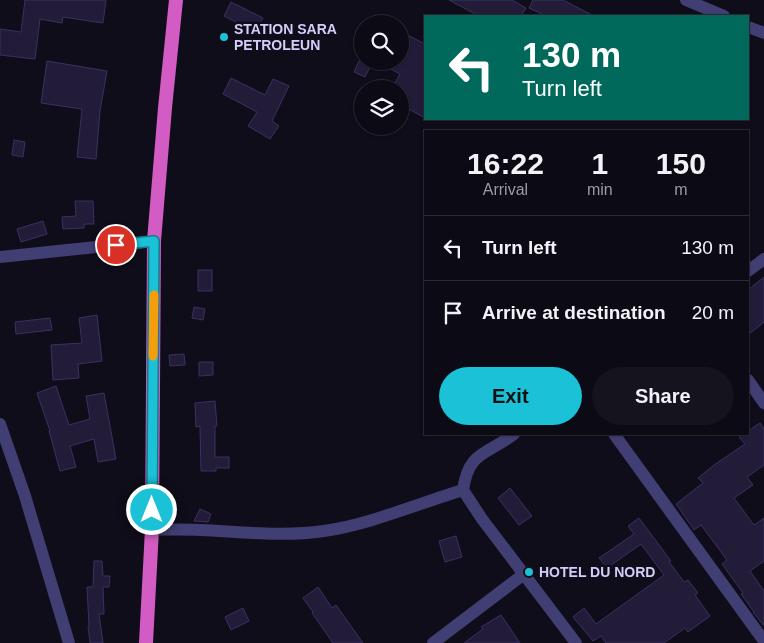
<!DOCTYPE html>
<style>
body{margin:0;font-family:Helvetica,sans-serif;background:#15131d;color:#f1f3f6;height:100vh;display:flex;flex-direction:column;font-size:19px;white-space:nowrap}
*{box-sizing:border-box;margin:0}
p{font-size:16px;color:#9a9aa0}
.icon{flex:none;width:28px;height:28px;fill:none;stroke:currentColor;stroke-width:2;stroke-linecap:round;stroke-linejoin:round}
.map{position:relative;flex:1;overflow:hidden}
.panel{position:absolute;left:424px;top:130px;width:325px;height:305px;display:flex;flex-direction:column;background:#0c0a14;border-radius:0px;box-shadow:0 1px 4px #0004,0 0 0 1px #2c2b34}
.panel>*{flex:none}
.guide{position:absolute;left:424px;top:15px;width:325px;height:105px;border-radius:0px;box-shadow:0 1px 4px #0004,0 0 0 1px #2c2b34;background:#00695c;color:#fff;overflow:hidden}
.tools{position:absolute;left:354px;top:15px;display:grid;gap:10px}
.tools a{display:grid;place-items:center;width:55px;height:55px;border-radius:50%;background:#0c0a14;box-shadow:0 1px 4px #0004,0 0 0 1px #2c2b34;font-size:25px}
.pin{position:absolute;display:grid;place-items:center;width:42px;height:42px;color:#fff;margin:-21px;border:2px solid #fff;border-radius:50%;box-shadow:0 1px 5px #0007}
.me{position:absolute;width:55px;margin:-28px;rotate:0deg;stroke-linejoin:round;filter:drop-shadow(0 0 4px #0008)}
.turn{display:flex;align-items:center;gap:18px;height:105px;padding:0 15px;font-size:22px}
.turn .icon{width:65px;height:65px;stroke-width:2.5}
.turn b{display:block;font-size:35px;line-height:42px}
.eta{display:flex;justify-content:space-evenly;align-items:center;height:85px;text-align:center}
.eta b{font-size:30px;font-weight:700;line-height:35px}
.cta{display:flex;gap:10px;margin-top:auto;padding:10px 15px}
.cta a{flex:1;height:58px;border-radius:30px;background:#1bc1d6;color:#111;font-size:20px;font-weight:700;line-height:58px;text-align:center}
.cta a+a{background:#15131d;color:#f1f3f6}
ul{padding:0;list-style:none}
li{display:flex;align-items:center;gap:15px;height:65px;padding:0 15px;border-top:1px solid #2c2b34}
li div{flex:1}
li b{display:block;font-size:19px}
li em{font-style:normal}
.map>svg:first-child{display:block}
</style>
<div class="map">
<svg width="764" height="643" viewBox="0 0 764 643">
<rect width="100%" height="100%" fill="#100d1a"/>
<!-- building -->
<path fill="#221c39" stroke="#3b3062" d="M 25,0 L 106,0 L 103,23 L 63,17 L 62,23 L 40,19 L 35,59 L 0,55 L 0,29 L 21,32 Z
M 449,0 L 512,0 L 526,8 L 521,16 L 479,16 Z
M 533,0 L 563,0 L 594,16 L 546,16 L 529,8 Z
M 231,2 L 263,18 L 255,32 L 224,16 Z
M 400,31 L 425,44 L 425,118 L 400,104 L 400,89 L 392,89 L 400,74 L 375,61 L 400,61 Z
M 47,61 L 107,71 L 100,111 L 96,159 L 77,157 L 82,109 L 41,103 Z
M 359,61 L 373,61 L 365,77 L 354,72 Z
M 231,78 L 265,95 L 273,79 L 289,86 L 272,121 L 279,126 L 270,139 L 248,126 L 257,112 L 223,94 Z
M 14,140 L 25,142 L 23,157 L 12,155 Z
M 75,201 L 93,201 L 94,224 L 84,224 L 84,228 L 63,229 L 62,217 L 76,216 Z
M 43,221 L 47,234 L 21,242 L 17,229 Z
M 198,270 L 212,270 L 212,291 L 198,291 Z
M 764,277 L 764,322 L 748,335 L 748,290 Z
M 194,307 L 205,309 L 203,320 L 192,318 Z
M 97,315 L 102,361 L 78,364 L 79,378 L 53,380 L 51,345 L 82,343 L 79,318 Z
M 50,318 L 52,330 L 16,334 L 15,322 Z
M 184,354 L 185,365 L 170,366 L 169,355 Z
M 199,362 L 213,362 L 213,375 L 199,376 Z
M 56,386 L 69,425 L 90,419 L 86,396 L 104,393 L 116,459 L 98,462 L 94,439 L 70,446 L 76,467 L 60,471 L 49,431 L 50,431 L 37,393 Z
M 215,401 L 217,426 L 215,426 L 215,457 L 229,457 L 229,468 L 216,468 L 216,471 L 201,471 L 200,426 L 196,427 L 195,403 Z
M 760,423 L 764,429 L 764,465 L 747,477 L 753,485 L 734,498 L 754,525 L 764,518 L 764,561 L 750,571 L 764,591 L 764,626 L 753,612 L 754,612 L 741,594 L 743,593 L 722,564 L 727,560 L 701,525 L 694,530 L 676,504 L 703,483 L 698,478 L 714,465 L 745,444 L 739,437 L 744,434 L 748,434 L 748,431 Z
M 510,488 L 532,516 L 519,525 L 498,498 Z
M 200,509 L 211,514 L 208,522 L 194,521 Z
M 639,518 L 671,561 L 669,562 L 684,582 L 688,580 L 698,593 L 695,595 L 710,616 L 688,632 L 685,628 L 664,643 L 606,643 L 601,636 L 593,641 L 573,617 L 584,608 L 596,624 L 664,575 L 641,544 L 607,568 L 599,558 L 634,534 L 628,526 Z
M 456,536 L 462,557 L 445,562 L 439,541 Z
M 94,561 L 102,561 L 103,576 L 110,576 L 109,587 L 103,587 L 104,614 L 99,614 L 103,643 L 90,643 L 88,626 L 89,626 L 87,587 L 93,587 Z
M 318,587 L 332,608 L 336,605 L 363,643 L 333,643 L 312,613 L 313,612 L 303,598 Z
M 243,608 L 249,621 L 231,630 L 225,617 Z
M 501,615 L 520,643 L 464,643 L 483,629 L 481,627 Z"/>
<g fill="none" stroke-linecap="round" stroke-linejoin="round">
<!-- minor -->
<path stroke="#413e74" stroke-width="12" d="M 686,0 L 724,16
M 748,27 L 764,33
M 0,257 L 154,241
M 748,271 L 764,259
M 748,380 L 764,403
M 0,424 L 25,496 L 69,643
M 514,434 C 487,455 469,450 463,490 L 482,519 L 576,643
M 614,434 L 764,641
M 152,529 C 168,530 185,529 201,530 C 242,532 283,537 324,531 C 371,524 417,504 463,490
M 433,643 L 524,574"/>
<!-- trunk -->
<path stroke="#d25cc3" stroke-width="14" d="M 146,643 L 152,529 L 154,241 L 165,108 L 176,0"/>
</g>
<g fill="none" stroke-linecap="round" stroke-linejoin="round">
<!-- route casing -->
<g stroke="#127d8b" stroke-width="12">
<path id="route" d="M 116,245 L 154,241 L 152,510"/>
</g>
<!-- route -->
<use href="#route" stroke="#1bc1d6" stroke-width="9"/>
<!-- slow -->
<path stroke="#f59e0b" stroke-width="9" d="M 153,356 L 154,295"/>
</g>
<!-- markers -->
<g fill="#1bc1d6" stroke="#100d1a" stroke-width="2">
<circle cx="224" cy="37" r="5"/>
<circle cx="529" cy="572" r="5"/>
</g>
<g text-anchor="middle" stroke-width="5" stroke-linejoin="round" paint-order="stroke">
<!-- poi labels -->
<g font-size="14" font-weight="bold" fill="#d3cdf9" stroke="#100d1a" text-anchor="start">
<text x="234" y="34">STATION SARA<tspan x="234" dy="16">PETROLEUN</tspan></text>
<text x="539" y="577">HOTEL DU NORD</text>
</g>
</g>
</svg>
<div class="tools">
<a><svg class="icon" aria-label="search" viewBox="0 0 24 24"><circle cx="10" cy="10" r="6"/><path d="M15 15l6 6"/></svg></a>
<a><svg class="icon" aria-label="layers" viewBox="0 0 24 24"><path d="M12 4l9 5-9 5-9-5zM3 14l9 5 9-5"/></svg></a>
</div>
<div class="pin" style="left:116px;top:245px;background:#d93025"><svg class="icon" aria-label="arrive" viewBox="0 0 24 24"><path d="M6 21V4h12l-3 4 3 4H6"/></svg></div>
<svg class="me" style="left:152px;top:510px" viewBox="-20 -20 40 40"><circle r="17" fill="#1bc1d6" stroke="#fff" stroke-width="3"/><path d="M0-11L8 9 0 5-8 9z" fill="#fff"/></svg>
<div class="guide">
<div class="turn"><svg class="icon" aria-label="left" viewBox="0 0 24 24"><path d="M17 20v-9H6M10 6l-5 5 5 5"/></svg><div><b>130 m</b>Turn left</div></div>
</div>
<section class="panel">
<div class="eta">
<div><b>16:22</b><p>Arrival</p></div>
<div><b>1</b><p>min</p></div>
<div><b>150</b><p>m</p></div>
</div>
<ul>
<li><svg class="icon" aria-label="left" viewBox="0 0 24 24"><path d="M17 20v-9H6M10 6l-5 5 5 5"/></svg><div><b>Turn left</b></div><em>130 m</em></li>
<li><svg class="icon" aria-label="arrive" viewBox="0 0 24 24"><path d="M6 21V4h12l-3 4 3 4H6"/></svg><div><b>Arrive at destination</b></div><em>20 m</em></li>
</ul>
<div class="cta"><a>Exit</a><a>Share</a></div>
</section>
</div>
